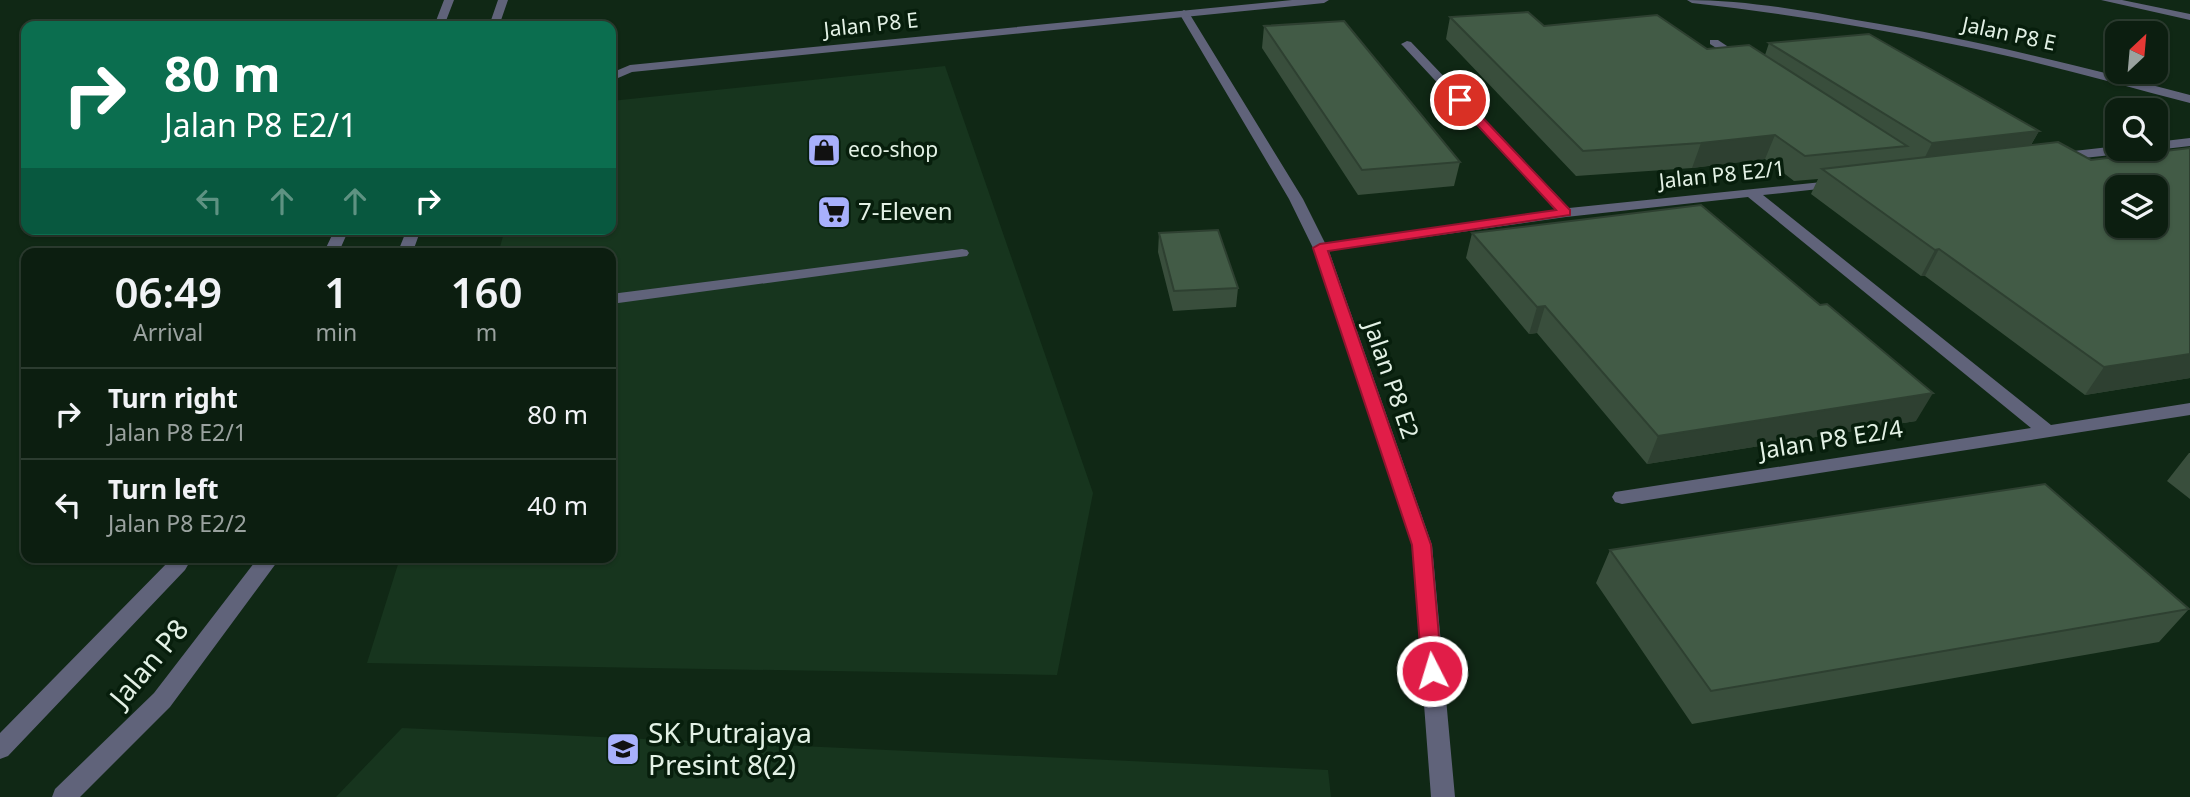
<!DOCTYPE html>
<style>
body{margin:0;font-family:"Noto Sans",sans-serif;background:#152719;color:#f1f3f6;height:100vh;display:flex;flex-direction:column;font-size:26px;white-space:nowrap}
*{box-sizing:border-box;margin:0}
p{font-size:23px;color:#9aa29f}
.icon{flex:none;width:38px;height:38px;fill:none;stroke:currentColor;stroke-width:2;stroke-linecap:round;stroke-linejoin:round}
.map{position:relative;flex:1;overflow:hidden}
.panel{position:absolute;left:21px;top:248px;width:595px;height:315px;display:flex;flex-direction:column;background:#0c1e10;border-radius:14px;box-shadow:0 2px 5px #0004,0 0 0 2px #2c3c30}
.panel>*{flex:none}
.top-card{position:absolute;left:21px;top:21px;width:595px;height:214px;border-radius:14px;box-shadow:0 2px 5px #0004,0 0 0 2px #2c3c30;background:#0b6e4f;color:#fff;overflow:hidden}
.needle{width:46px;rotate:26deg}
.fabs{position:absolute;left:2105px;top:21px;display:grid;gap:14px}
.fabs a{display:grid;place-items:center;width:63px;height:63px;border-radius:14px;background:#0c1e10;box-shadow:0 2px 5px #0004,0 0 0 2px #2c3c30;font-size:35px}
.pin{position:absolute;display:grid;place-items:center;width:60px;height:60px;color:#fff;margin:-30px;border:4px solid #fff;border-radius:50%;box-shadow:0 2px 7px #0007}
.me{position:absolute;width:77px;margin:-38px;rotate:355deg;stroke-linejoin:round;filter:drop-shadow(0 0 5px #0008)}
.turn{display:flex;align-items:center;gap:24px;height:147px;padding:0 28px;font-size:32px}
.turn .icon{width:91px;height:91px;stroke-width:2.5}
.turn b{display:block;font-size:49px;line-height:60px}
.lanes{display:flex;align-items:center;height:66px;padding:0 28px;background:#0003;justify-content:center;gap:35px;direction:ltr}
.lanes .off{opacity:.35}
.eta{display:flex;justify-content:space-evenly;align-items:center;height:119px;text-align:center}
.eta b{font-size:42px;font-weight:600;line-height:49px}
ul{padding:0;list-style:none}
li{display:flex;align-items:center;gap:21px;height:91px;padding:0 28px;border-top:2px solid #2c3c30}
li div{flex:1}
li b{display:block;font-size:26px}
li em{font-style:normal}
.map>svg:first-child{display:block}
</style>
<div class="map">
<svg width="2190" height="797" viewBox="0 0 2190 797">
<rect width="100%" height="100%" fill="#102815"/>
<!-- built -->
<path fill="#17351e" d="M 945,66 L 1093,493 L 1057,675 L 367,663 L 400,558 L 611,558 L 611,254 L 498,254 L 505,229 L 611,229 L 611,101 Z
M 402,728 L 1328,770 L 1331,797 L 336,797 Z"/>
<g fill="none" stroke-linecap="round" stroke-linejoin="round">
<!-- pedestrian -->
<path fill="#60637a" fill-rule="evenodd" d="M 962,249 L 967,250 L 969,253 L 967,256 L 611,304 L 611,294 Z"/>
<!-- minor -->
<path fill="#60637a" fill-rule="evenodd" d="M 2101,0 L 2122,0 L 2190,14 L 2190,20 Z
M 1184,10 L 1189,13 L 1303,199 L 1325,243 L 1556,210 L 1403,46 L 1401,44 L 1407,41 L 1411,42 L 1569,208 L 1842,180 L 1842,186 L 1837,187 L 1763,195 L 2051,425 L 2190,403 L 2190,415 L 1622,504 L 1615,502 L 1612,497 L 1615,492 L 2031,428 L 1748,197 L 1566,217 L 1329,251 L 1432,545 L 1455,797 L 1431,797 L 1412,545 L 1313,248 L 1289,199 L 1179,13 Z
M 1710,40 L 1718,40 L 1748,60 L 1738,62 L 1710,44 Z
M 2190,138 L 2190,146 L 2156,150 L 2151,149 L 2156,149 L 2156,142 Z
M 2118,146 L 2118,149 L 2137,149 L 2130,153 L 2056,161 L 2049,157 L 2056,153 Z"/>
<!-- tertiary -->
<path fill="#60637a" fill-rule="evenodd" d="M 444,0 L 454,0 L 444,26 L 434,26 Z
M 498,0 L 508,0 L 499,26 L 489,26 Z
M 1292,0 L 1329,0 L 1324,3 L 632,72 L 611,81 L 611,73 L 630,65 Z
M 1687,0 C 1744,0 1800,10 1856,20 C 1969,38 2080,66 2190,95 L 2190,103 C 2128,87 2066,69 2003,55 C 1900,32 1797,15 1692,3 Z
M 335,229 L 349,229 L 338,254 L 323,254 Z
M 407,229 L 421,229 L 412,254 L 397,254 Z
M 172,558 L 192,558 L 185,570 L 8,756 L 0,759 L 0,733 Z
M 258,558 L 280,558 L 170,707 L 80,797 L 52,797 L 55,789 L 154,693 Z"/>
</g>
<!-- wall -->
<path fill="#394e3c" d="M 1450,17 L 1707,49 L 1765,55 L 1769,43 L 2039,131 L 2031,145 L 2190,378 L 2085,395 L 1925,276 L 1921,276 L 1811,194 L 1818,179 L 1794,181 L 1765,159 L 1692,168 L 1576,176 L 1446,39 Z
M 1264,26 L 1460,162 L 1454,186 L 1358,195 L 1262,48 Z
M 1159,233 L 1238,288 L 1236,307 L 1173,311 L 1158,252 Z
M 1472,233 L 1916,421 L 1647,464 L 1537,333 L 1529,334 L 1466,258 Z
M 2189,453 L 2190,453 L 2190,499 L 2167,481 Z
M 1610,550 L 2189,609 L 2159,642 L 1692,724 L 1596,583 Z"/>
<!-- shaded-wall -->
<path fill="#2e4031" d="M 2039,131 L 2025,155 L 1920,167 L 1932,143 Z
M 1775,135 L 1765,159 L 1692,168 L 1701,143 Z
M 1939,249 L 1925,276 L 1921,276 L 1935,250 Z
M 1545,306 L 1537,333 L 1529,334 L 1537,307 Z
M 2190,354 L 2190,378 L 2085,395 L 2104,367 Z
M 1933,393 L 1916,421 L 1647,464 L 1658,436 Z"/>
<!-- building -->
<path fill="#425b46" stroke="#2e4031" stroke-width="2" fill-rule="evenodd" d="M 1528,12 L 1544,26 L 1657,15 L 1707,49 L 1749,45 L 1907,146 L 1805,156 L 1775,135 L 1701,143 L 1583,151 L 1450,17 Z
M 1344,21 L 1460,162 L 1362,170 L 1264,26 Z
M 1869,34 L 2039,131 L 1932,143 L 1769,43 Z
M 2058,142 L 2091,160 L 2190,148 L 2190,354 L 2104,367 L 1939,249 L 1935,250 L 1822,169 ZM 2118,187 L 2156,187 L 2156,226 L 2118,226 Z
M 1701,205 L 1820,305 L 1827,304 L 1933,393 L 1658,436 L 1545,306 L 1537,307 L 1472,233 Z
M 1218,230 L 1238,288 L 1174,291 L 1159,233 Z
M 2045,484 L 2189,609 L 1711,691 L 1610,550 Z"/>
<!-- route -->
<path fill="#e11d48" stroke="#92132f" stroke-width="2" d="M 1460,97 L 1464,98 L 1570,210 L 1570,215 L 1328,251 L 1431,545 L 1442,671 L 1439,677 L 1432,679 L 1425,677 L 1422,671 L 1412,545 L 1313,248 L 1320,244 L 1556,210 L 1456,102 L 1454,100 Z"/>
<!-- icons -->
<defs>
<g id="shop-square" transform="scale(1.75)"><rect x="-9" y="-9" width="18" height="18" rx="4" fill="#a8b0fc" stroke="#071e0c"/><path d="M-5-2.5h2.3a2.7 3.5 0 0 1 5.4 0H5L5.5 6h-11ZM-1.5-2.5h3a1.5 2.3 0 0 0-3 0Z" fill="#111"/></g>
<g id="supermarket-square" transform="scale(1.75)"><rect x="-9" y="-9" width="18" height="18" rx="4" fill="#a8b0fc" stroke="#071e0c"/><path d="M-6-5.5h2.5l.6 2H6L4.5 2H-2.5L-4.4-4H-6ZM-1.5 3.2a1.3 1.3 0 1 0 .1 0ZM3 3.2a1.3 1.3 0 1 0 .1 0Z" fill="#111"/></g>
<g id="school-square" transform="scale(1.75)"><rect x="-9" y="-9" width="18" height="18" rx="4" fill="#a8b0fc" stroke="#071e0c"/><path d="M0-5L7-2L0 1L-7-2ZM-4 1L0 2.5L4 1V4Q0 6-4 4Z" fill="#111"/></g>
</defs>
<g fill-rule="evenodd">
<use href="#shop-square" x="824" y="150"/>
<use href="#supermarket-square" x="834" y="212"/>
<use href="#school-square" x="623" y="749"/>
</g>
<g text-anchor="middle" stroke-width="7" stroke-linejoin="round" paint-order="stroke">
<!-- far-street labels -->
<g font-size="21" fill="#e3f1e5" stroke="#071e0c">
<text transform="translate(871 25) rotate(-6)" y="7">Jalan P8 E</text>
<text transform="translate(2009 34) rotate(12)" y="7">Jalan P8 E</text>
<text transform="translate(1722 175) rotate(-6)" y="7">Jalan P8 E2/1</text>
</g>
<!-- far-poi labels -->
<g font-size="21" fill="#e3f1e5" stroke="#071e0c" text-anchor="start">
<text x="848" y="157">eco-shop</text>
</g>
<!-- poi labels -->
<g font-size="24" fill="#e3f1e5" stroke="#071e0c" text-anchor="start">
<text x="858" y="220">7-Eleven</text>
</g>
<!-- street labels -->
<g font-size="24" fill="#e3f1e5" stroke="#071e0c">
<text transform="translate(1391 380) rotate(71)" y="8">Jalan P8 E2</text>
<text transform="translate(1831 440) rotate(-9)" y="8">Jalan P8 E2/4</text>
</g>
<!-- near-street labels -->
<g font-size="28" fill="#e3f1e5" stroke="#071e0c">
<text transform="translate(149 663) rotate(-50)" y="10">Jalan P8</text>
</g>
<!-- near-poi labels -->
<g font-size="28" fill="#e3f1e5" stroke="#071e0c" text-anchor="start">
<text x="648" y="743">SK Putrajaya<tspan x="648" dy="32">Presint 8(2)</tspan></text>
</g>
</g>
</svg>
<div class="fabs">
<a><svg class="needle" viewBox="-14 -14 28 28"><path d="M0-13l5 13h-10z" fill="#e53935"/><path d="M0 13l5-13h-10z" fill="#9aa29f"/></svg></a>
<a><svg class="icon" aria-label="search" viewBox="0 0 24 24"><circle cx="10" cy="10" r="6"/><path d="M15 15l6 6"/></svg></a>
<a><svg class="icon" aria-label="layers" viewBox="0 0 24 24"><path d="M12 4l9 5-9 5-9-5zM3 14l9 5 9-5"/></svg></a>
</div>
<div class="pin" style="left:1460px;top:100px;background:#d93025"><svg class="icon" aria-label="arrive" viewBox="0 0 24 24"><path d="M6 21V4h12l-3 4 3 4H6"/></svg></div>
<svg class="me" style="left:1432px;top:671px" viewBox="-20 -20 40 40"><circle r="17" fill="#e11d48" stroke="#fff" stroke-width="3"/><path d="M0-11L8 9 0 5-8 9z" fill="#fff"/></svg>
<div class="top-card">
<div class="turn"><svg class="icon" aria-label="right" viewBox="0 0 24 24"><path d="M7 20v-9h11M14 6l5 5-5 5"/></svg><div><b>80 m</b>Jalan P8 E2/1</div></div>
<div class="lanes"><svg class="icon off" aria-label="left" viewBox="0 0 24 24"><path d="M17 20v-9H6M10 6l-5 5 5 5"/></svg><svg class="icon off" aria-label="ahead" viewBox="0 0 24 24"><path d="M12 20V5M6 11l6-6 6 6"/></svg><svg class="icon off" aria-label="ahead" viewBox="0 0 24 24"><path d="M12 20V5M6 11l6-6 6 6"/></svg><svg class="icon" aria-label="right" viewBox="0 0 24 24"><path d="M7 20v-9h11M14 6l5 5-5 5"/></svg></div>
</div>
<section class="panel">
<div class="eta">
<div><b>06:49</b><p>Arrival</p></div>
<div><b>1</b><p>min</p></div>
<div><b>160</b><p>m</p></div>
</div>
<ul>
<li><svg class="icon" aria-label="right" viewBox="0 0 24 24"><path d="M7 20v-9h11M14 6l5 5-5 5"/></svg><div><b>Turn right</b><p>Jalan P8 E2/1</p></div><em>80 m</em></li>
<li><svg class="icon" aria-label="left" viewBox="0 0 24 24"><path d="M17 20v-9H6M10 6l-5 5 5 5"/></svg><div><b>Turn left</b><p>Jalan P8 E2/2</p></div><em>40 m</em></li>
</ul>
</section>
</div>
